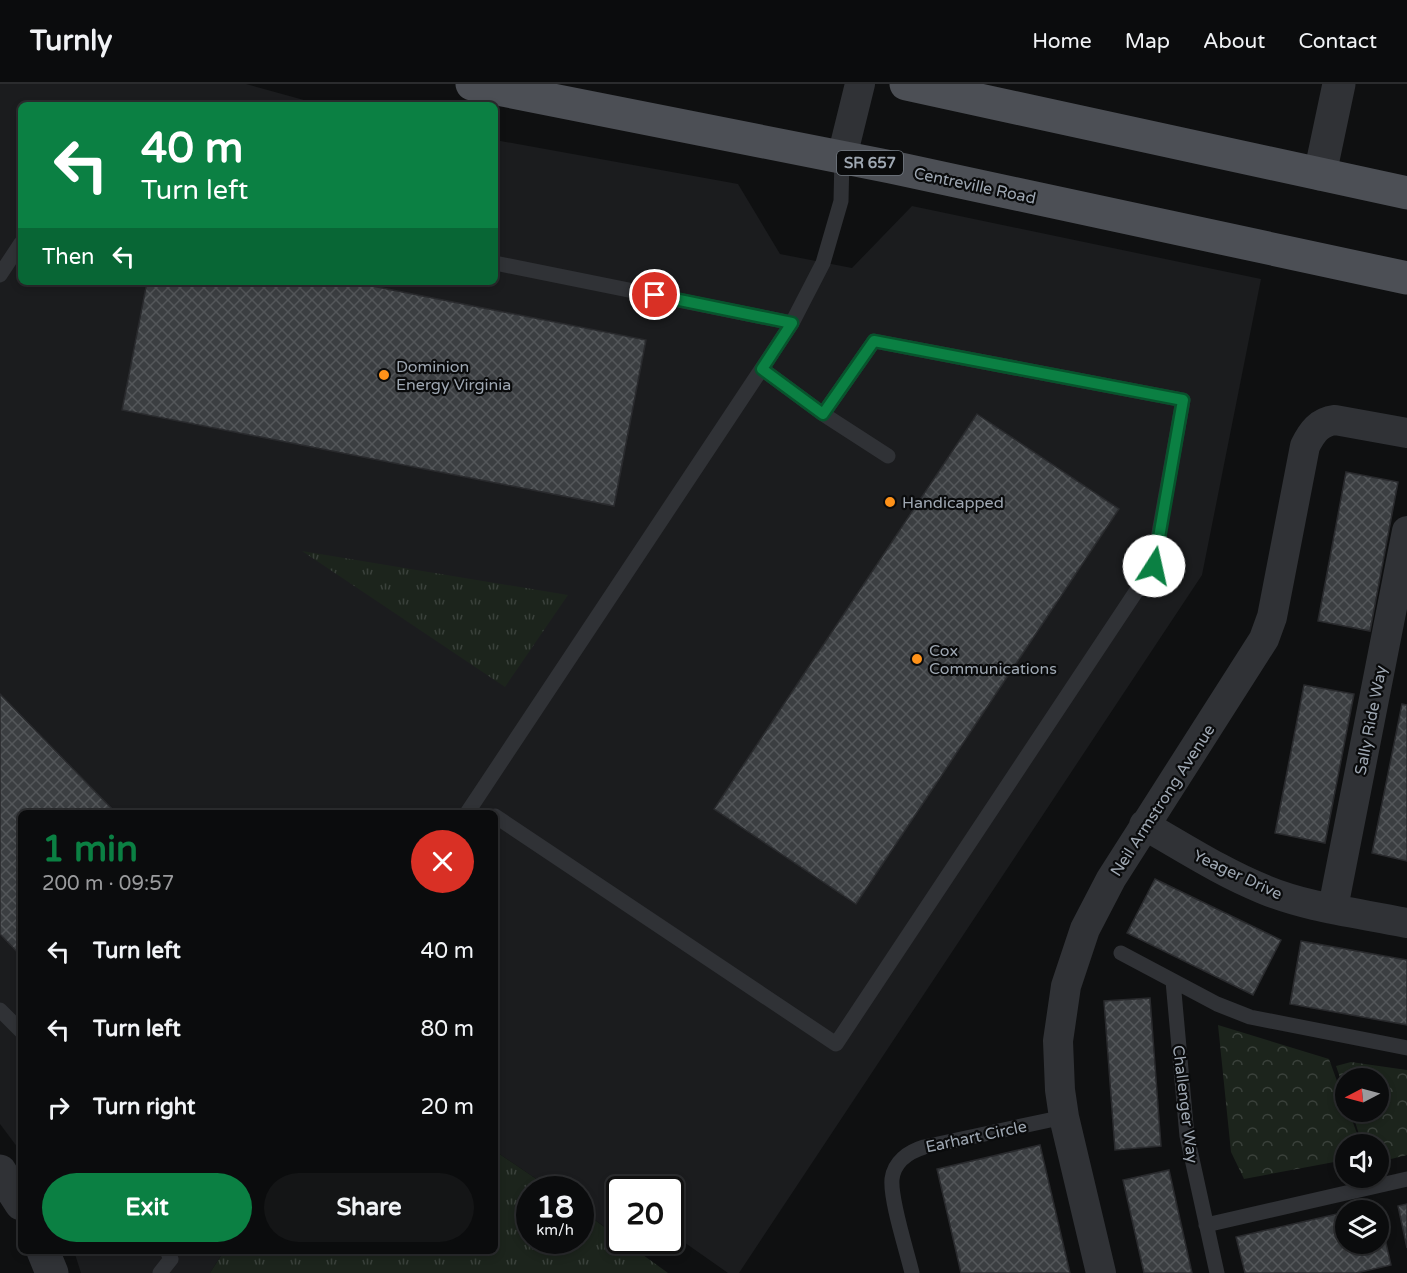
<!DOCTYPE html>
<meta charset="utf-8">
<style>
body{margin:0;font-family:"Varela Round",sans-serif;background:#141516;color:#f1f3f6;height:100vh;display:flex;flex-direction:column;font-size:22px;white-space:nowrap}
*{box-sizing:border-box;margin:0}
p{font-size:20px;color:#9a9b9d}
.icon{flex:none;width:33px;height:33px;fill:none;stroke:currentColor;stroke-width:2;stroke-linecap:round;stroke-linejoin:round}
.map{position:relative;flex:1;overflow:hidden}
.sheet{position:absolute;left:18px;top:726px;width:480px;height:444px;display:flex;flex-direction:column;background:#0b0c0d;border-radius:9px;box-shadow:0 3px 9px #0003,0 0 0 2px #2b2c2e}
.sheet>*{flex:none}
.top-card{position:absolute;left:18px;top:18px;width:480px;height:183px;border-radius:9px;box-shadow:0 3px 9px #0003,0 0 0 2px #2b2c2e;background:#0b8043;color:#fff;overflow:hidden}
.needle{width:39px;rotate:264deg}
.tools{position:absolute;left:1335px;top:984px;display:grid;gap:12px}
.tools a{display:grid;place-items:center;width:54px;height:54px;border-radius:50%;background:#0b0c0d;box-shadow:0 3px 9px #0003,0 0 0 2px #2b2c2e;font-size:30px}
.speed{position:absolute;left:516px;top:1092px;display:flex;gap:12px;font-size:30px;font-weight:700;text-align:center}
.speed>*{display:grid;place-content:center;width:78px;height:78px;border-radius:50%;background:#0b0c0d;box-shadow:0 3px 9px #0003,0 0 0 2px #2b2c2e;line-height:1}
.speed small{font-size:15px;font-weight:400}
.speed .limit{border:3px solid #111;border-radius:9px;background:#fff;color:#111}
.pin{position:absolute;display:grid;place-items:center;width:51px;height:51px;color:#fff;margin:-26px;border:3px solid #fff;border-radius:50%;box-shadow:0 2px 6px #0007}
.me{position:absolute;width:66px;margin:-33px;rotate:10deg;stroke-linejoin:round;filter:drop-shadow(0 0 4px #0008)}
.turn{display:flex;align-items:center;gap:21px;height:126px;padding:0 24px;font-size:27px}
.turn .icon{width:78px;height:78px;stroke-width:2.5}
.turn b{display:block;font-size:42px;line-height:51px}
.then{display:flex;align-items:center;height:57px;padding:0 24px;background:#0003;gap:12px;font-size:22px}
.round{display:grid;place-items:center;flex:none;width:63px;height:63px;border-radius:32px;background:#141516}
.overview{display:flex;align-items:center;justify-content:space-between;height:102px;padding:0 24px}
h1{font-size:36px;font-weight:700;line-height:45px;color:#0b8043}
.button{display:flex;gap:12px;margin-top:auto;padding:12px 24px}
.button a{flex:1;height:69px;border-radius:36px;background:#0b8043;color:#fff;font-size:24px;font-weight:700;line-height:69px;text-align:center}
.button a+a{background:#141516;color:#f1f3f6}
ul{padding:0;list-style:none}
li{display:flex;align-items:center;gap:18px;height:78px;padding:0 24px}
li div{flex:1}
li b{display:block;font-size:22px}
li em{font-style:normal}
header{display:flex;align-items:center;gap:36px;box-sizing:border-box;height:84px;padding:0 30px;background:#0b0c0d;border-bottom:2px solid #2b2c2e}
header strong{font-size:28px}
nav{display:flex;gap:33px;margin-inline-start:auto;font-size:21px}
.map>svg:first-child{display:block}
</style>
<header>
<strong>Turnly</strong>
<nav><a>Home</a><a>Map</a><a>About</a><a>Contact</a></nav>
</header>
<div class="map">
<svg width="1407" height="1189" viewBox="0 0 1407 1189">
<defs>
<pattern id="grass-tufts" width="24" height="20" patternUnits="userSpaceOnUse" patternTransform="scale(1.5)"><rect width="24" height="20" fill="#1c241c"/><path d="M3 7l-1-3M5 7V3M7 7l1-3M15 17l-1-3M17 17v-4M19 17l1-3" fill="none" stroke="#3a413b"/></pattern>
<pattern id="park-crowns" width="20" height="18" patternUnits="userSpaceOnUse" patternTransform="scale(1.5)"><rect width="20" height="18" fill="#1c241c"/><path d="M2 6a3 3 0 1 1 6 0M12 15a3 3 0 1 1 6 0" fill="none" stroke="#3a413b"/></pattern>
<pattern id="building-cross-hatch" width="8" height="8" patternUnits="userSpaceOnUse" patternTransform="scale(1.5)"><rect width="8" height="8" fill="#3b3e41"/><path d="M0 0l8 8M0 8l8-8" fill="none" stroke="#54575a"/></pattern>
</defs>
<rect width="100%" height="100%" fill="#0f1011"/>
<!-- built -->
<path fill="#1b1c1e" d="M 0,0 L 246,0 L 322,21 L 21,21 L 21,198 L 495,198 L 495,56 L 738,100 L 780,170 L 852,184 L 912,122 L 1261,195 L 1202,491 L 739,1189 L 728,1189 L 671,1149 L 670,1106 L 620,1106 L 619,1153 L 581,1126 L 580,1106 L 551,1105 L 495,1067 L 495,729 L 21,729 L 21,1068 L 0,1040 Z
M 625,1157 L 658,1157 L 648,1172 Z
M 74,1167 L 224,1167 L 210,1189 L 81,1189 Z"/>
<!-- grass -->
<path fill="url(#grass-tufts)" d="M 302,467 L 568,511 L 505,603 Z
M 495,1067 L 551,1105 L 530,1106 L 530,1156 L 580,1156 L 581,1126 L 668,1189 L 210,1189 L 224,1167 L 495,1167 Z"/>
<!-- park -->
<path fill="url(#park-crowns)" d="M 1218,941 L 1329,975 L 1345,1019 L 1346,1028 L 1349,1028 L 1361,1060 L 1346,1060 L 1345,1076 L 1244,1095 L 1231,1068 Z
M 1351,978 L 1407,986 L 1407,1071 L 1379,1078 L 1378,1060 L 1362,1060 L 1352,1028 L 1378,1028 L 1378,994 L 1346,994 L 1345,1008 L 1336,982 Z"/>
<!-- building -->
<path fill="url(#building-cross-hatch)" stroke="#292a2d" stroke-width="1.5" d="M 147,198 L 352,198 L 646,256 L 614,422 L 122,326 Z
M 977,330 L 1119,425 L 856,820 L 714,725 Z
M 1346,388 L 1398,398 L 1370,547 L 1318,537 Z
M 1304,601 L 1354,610 L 1325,759 L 1275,749 Z
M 0,610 L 116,729 L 21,729 L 21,872 L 0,850 Z
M 1402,620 L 1407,621 L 1407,777 L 1372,769 Z
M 1155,795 L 1281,856 L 1253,911 L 1127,849 Z
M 1301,857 L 1407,876 L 1407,941 L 1290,920 Z
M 1150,914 L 1161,1062 L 1115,1066 L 1104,917 Z
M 1040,1061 L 1070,1189 L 961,1189 L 937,1085 Z
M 1169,1086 L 1192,1189 L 1144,1189 L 1123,1096 Z
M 1377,1120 L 1391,1181 L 1356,1189 L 1245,1189 L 1236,1153 L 1346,1128 L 1346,1160 L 1378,1160 L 1378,1126 L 1351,1126 Z
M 1407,1120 L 1407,1164 L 1398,1122 Z"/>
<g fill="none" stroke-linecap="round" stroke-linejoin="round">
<!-- service -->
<path stroke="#303236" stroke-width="15" d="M 495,179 L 792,239
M 0,191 L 21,159
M 823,330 L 888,372
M 467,729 L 792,239 L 823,179 L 841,117 L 842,73
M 495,732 L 836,960 L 1153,482 L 1183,316 L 874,257 L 823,330 L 762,285
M 1121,869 L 1217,920 L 1250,933 L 1407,964
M 1173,897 L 1187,1052 L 1217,1189
M 0,926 L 21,947
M 1206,1141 L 1407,1095
M 160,1189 L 171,1175 L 167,1167
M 912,1189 C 907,1167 890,1116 892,1095 C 894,1078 908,1068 924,1063 L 1064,1033"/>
<!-- minor -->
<path stroke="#303236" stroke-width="30" d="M 842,73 L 860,0
M 1144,741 C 1183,763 1221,788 1263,805 C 1308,824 1359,829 1407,839
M 1333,824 L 1407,447
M 1101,1189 L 1064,1033 L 1060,1006 L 1058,957 L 1066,902 L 1085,845 L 1111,795 L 1264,555 L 1272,533 L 1305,362 C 1312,348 1319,338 1335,336 L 1407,349"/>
<!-- tertiary -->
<path stroke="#303236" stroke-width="33" d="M 1320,90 L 1339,0
M 0,1087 L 21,1120
M 43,1167 L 52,1189"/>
<!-- primary -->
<path stroke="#4c4f55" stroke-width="33" d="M 472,0 L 891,83 L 1407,194
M 906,0 L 1407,109"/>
</g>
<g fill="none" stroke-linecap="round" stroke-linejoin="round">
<!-- route casing -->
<g stroke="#07532c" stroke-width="15">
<path id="route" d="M 655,211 L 792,239 L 762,285 L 823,330 L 874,257 L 1183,316 L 1154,482"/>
</g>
<!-- route -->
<use href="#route" stroke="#0b8043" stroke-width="10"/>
</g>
<!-- markers -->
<g fill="#ff9219" stroke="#0a0b0c" stroke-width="2">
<circle cx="384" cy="291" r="6"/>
<circle cx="890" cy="418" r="6"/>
<circle cx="917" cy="575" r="6"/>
</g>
<g text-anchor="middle" stroke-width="4.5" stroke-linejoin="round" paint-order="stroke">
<!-- shield labels -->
<rect fill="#0a0b0c" stroke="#727981" stroke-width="1.5" x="837" y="67" width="66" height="24" rx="4.5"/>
<g font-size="15" font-weight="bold" fill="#9fa8b3">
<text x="870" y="84">SR 657</text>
</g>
<!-- street labels -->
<g font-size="16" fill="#9fa8b3" stroke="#0a0b0c">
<text transform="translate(975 101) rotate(12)" y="6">Centreville Road</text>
<text transform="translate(1370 636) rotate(-79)" y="6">Sally Ride Way</text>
<text transform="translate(1162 716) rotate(-57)" y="6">Neil Armstrong Avenue</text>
<text transform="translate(1238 790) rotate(25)" y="6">Yeager Drive</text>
<text transform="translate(1186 1020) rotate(83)" y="6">Challenger Way</text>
<text transform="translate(976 1052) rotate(-12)" y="6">Earhart Circle</text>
</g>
<!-- poi labels -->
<g font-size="16" fill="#9fa8b3" stroke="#0a0b0c" text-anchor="start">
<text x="396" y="288">Dominion<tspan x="396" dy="18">Energy Virginia</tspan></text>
<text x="902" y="424">Handicapped</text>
<text x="929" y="572">Cox<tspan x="929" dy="18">Communications</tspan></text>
</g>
</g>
</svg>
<div class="tools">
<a><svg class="needle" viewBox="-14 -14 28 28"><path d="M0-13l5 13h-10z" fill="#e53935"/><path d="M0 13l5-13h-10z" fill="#9a9b9d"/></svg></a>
<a><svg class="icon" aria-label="sound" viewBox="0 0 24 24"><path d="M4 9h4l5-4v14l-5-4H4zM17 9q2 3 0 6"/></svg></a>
<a><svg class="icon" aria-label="layers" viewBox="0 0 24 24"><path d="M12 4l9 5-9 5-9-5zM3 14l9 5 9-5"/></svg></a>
</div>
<div class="speed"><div>18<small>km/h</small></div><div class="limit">20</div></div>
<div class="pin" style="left:655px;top:211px;background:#d93025"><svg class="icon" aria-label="arrive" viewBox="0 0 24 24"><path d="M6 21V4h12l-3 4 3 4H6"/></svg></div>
<svg class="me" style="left:1154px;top:482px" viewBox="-20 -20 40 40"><circle r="19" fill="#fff"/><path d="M0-13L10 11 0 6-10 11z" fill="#0b8043"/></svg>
<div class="top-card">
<div class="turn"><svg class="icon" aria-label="left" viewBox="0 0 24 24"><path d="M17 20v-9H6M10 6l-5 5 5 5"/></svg><div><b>40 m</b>Turn left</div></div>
<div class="then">Then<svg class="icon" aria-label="left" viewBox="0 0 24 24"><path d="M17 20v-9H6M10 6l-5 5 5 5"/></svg></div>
</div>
<section class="sheet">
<div class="overview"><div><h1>1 min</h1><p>200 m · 09:57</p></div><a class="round" style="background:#d93025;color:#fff"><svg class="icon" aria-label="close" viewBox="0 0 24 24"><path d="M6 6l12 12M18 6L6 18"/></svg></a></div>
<ul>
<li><svg class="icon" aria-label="left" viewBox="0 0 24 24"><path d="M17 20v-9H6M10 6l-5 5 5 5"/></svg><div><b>Turn left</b></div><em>40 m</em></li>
<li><svg class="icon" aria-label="left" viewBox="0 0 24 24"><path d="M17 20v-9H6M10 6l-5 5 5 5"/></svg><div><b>Turn left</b></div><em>80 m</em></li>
<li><svg class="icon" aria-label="right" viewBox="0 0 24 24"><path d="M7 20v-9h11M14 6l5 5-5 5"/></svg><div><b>Turn right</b></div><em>20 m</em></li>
</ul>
<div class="button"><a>Exit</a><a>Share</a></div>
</section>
</div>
